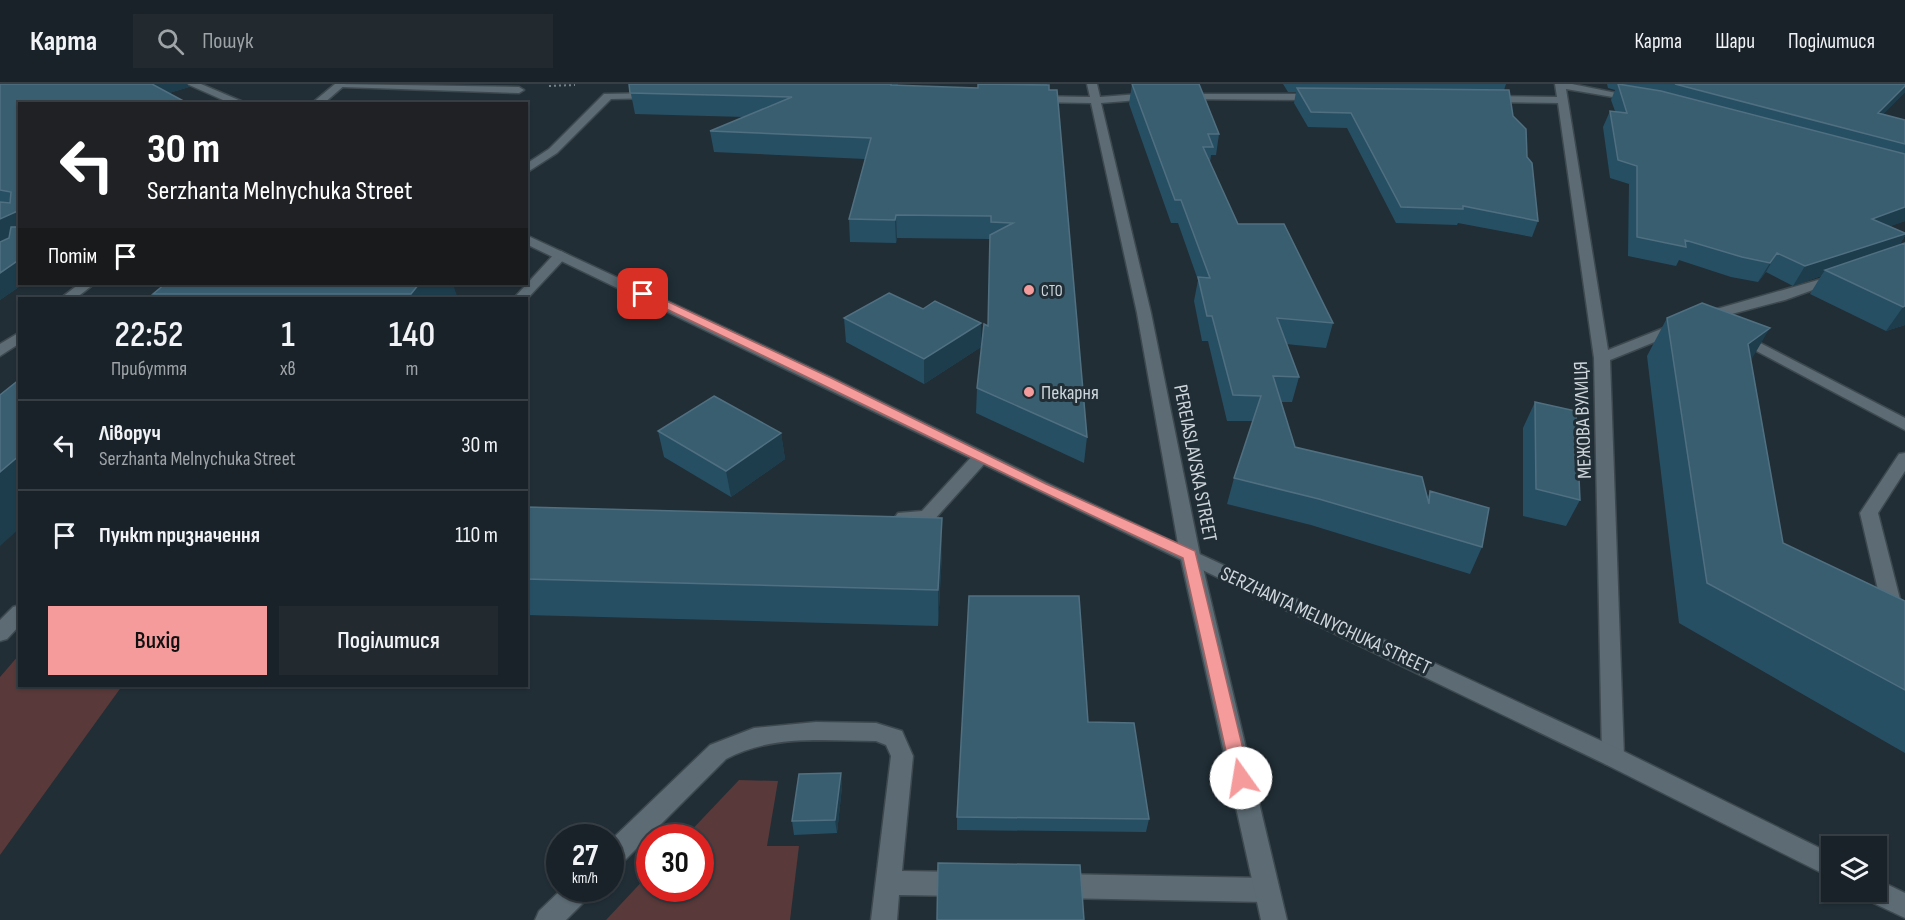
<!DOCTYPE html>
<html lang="uk">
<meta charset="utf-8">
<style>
body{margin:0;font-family:"Sofia Sans Condensed",sans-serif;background:#222a30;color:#f1f3f6;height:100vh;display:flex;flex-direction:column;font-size:22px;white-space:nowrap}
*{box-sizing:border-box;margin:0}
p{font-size:20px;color:#9fa4a8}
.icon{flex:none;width:33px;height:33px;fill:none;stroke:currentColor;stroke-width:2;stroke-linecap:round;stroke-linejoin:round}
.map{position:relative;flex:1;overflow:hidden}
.panel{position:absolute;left:18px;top:213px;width:510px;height:390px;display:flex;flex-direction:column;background:#192228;border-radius:0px;box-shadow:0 2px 4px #0004,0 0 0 2px #373f45}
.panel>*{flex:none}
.guide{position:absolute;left:18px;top:18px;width:510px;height:183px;border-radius:0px;box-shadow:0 2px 4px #0004,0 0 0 2px #373f45;background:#202124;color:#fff;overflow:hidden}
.controls{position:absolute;left:1821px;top:752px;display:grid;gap:12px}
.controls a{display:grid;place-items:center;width:66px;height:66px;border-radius:0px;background:#192228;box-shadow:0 2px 4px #0004,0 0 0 2px #373f45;font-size:30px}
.speed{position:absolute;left:546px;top:740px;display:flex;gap:12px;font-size:30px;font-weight:700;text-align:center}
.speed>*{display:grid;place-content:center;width:78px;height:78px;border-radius:50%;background:#192228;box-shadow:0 2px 4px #0004,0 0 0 2px #373f45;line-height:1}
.speed small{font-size:15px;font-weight:400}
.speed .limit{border:9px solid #d22;background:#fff;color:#111}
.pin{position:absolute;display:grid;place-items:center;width:51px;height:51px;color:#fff;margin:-26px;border-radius:12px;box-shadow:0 3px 9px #0006}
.me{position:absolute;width:66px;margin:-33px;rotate:347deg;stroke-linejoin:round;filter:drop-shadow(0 0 4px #0008)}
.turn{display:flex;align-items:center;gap:21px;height:126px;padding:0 30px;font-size:27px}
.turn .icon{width:78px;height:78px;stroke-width:2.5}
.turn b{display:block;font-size:42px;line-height:51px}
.then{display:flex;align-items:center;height:57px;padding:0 30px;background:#0003;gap:12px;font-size:22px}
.eta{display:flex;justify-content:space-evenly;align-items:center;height:102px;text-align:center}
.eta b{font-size:36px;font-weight:600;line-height:42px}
.cta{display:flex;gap:12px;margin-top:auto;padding:12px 30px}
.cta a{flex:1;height:69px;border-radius:0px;background:#f59b9c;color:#111;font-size:24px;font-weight:600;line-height:69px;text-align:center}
.cta a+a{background:#222a30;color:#f1f3f6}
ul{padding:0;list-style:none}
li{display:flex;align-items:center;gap:18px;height:90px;padding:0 30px;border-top:2px solid #373f45}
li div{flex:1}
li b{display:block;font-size:22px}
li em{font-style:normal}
header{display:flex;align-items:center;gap:36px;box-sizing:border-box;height:84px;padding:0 30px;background:#192228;border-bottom:2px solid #373f45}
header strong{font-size:28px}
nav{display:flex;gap:33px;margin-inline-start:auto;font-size:21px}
.search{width:420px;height:54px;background:#222a30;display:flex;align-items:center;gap:15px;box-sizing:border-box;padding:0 21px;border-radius:0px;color:#9fa4a8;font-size:22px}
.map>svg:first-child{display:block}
</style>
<header>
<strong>Карта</strong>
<div class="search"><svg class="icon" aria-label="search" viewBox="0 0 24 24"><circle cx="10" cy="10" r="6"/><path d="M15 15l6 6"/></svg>Пошук</div>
<nav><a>Карта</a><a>Шари</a><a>Поділитися</a></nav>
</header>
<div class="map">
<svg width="1905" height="836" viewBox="0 0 1905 836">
<rect width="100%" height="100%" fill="#212e36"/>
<!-- green -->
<path fill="#593939" d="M 19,571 L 20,602 L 122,602 L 0,771 L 0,593 Z
M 739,696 L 778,697 L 767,762 L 799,762 L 790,836 L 606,836 L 649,790 L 650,804 L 700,804 L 700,753 L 685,753 Z"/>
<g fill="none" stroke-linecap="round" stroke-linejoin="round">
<!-- lane casing -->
<g stroke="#3d494e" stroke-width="3">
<path id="lane" d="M 561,167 L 568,171 L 526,216 L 514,214 L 556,168 Z
M 1737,247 L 1905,334 L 1905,346 L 1732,254 L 1730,251 Z
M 981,368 L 990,373 L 987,377 L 933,437 L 898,437 L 895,433 L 898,429 L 922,427 L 975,369 Z
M 1905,369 L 1905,387 L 1878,429 L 1902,523 L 1899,528 L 1892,530 L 1885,528 L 1882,523 L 1860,429 L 1899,370 Z
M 20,521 L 20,541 L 7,555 L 0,557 L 0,536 L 13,523 Z
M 816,638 L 876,639 L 902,647 L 913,672 L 902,787 L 961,788 L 970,792 L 974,800 L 970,808 L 961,812 L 899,811 L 897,836 L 871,836 L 891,672 L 886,661 L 876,657 C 826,657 772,650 726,675 L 619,782 L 610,785 L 610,757 L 710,661 L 754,644 Z
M 1058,790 L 1266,794 L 1275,798 L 1279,806 L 1275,814 L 1266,818 L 1058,814 L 1049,810 L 1045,802 L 1049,794 Z
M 563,804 L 594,804 L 590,812 L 566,836 L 535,836 L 539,827 Z"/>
</g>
<!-- street casing -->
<g stroke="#3d494e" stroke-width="3">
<path id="street" d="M 337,0 L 519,3 L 524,6 L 519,9 L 342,3 Z
M 1087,0 L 1097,0 L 1100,13 L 1152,9 L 1157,12 L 1152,15 L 1101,19 L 1151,229 L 1200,471 L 1287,836 L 1261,836 L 1180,471 L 1137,229 L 1091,19 L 1033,18 L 1028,15 L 1033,12 L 1090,13 Z
M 1555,0 L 1572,0 L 1641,14 L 1636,17 L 1566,5 L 1608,266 L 1699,230 L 1839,190 L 1846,194 L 1785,216 L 1709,236 L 1610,276 L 1624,673 L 1621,680 L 1613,683 L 1605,680 L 1602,673 L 1594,274 L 1558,19 L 1486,18 L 1481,15 L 1486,12 L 1557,13 Z
M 654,9 L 659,12 L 658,14 L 611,15 L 557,69 L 526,89 L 526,80 L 549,65 L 604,10 Z
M 1176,10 L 1320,10 L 1325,13 L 1320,16 L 1180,15 L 1175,12 Z"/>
</g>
<!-- secondary casing -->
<g stroke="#3d494e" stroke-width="3">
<path id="secondary" d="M 187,0 L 201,0 L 248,20 L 232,20 Z
M 335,0 L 346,0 L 323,20 L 311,20 Z
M 526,151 L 833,294 L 1047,399 L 1621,666 L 1832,770 L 1832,794 L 1605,680 L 526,160 Z
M 79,200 L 94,200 L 76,214 L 61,214 Z
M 20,248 L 20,259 L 0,272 L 0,260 Z
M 1876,795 L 1905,809 L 1905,834 L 1867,816 L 1863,807 L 1876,807 Z"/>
</g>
<!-- path -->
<path stroke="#778188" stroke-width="2" stroke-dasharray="2 3" stroke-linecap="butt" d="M 549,2 L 575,1"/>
<!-- lane -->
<use href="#lane" fill="#5c6b74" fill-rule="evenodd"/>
<!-- street -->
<use href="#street" fill="#5c6b74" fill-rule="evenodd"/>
<!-- secondary -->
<use href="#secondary" fill="#5c6b74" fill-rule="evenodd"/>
</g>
<!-- wall -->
<path fill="#274f63" d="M 0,0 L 187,0 L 189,3 L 169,9 L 20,20 L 20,200 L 23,200 L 0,216 Z
M 629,0 L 898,0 L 897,2 L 978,4 L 978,0 L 1047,0 L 1087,353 L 1084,379 L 976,329 L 977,304 L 988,242 L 990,155 L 897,154 L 896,159 L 850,158 L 849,135 L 865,75 L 714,68 L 710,47 L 745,33 L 635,30 Z
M 1132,0 L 1219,50 L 1216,71 L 1211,71 L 1210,78 L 1238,140 L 1333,239 L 1326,264 L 1286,260 L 1299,293 L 1292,318 L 1281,318 L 1295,363 L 1427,415 L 1430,407 L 1482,463 L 1470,490 L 1311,441 L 1227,420 L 1234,394 L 1253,337 L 1227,337 L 1208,257 L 1202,257 L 1194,217 L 1198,196 L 1178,139 L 1171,139 L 1129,20 Z
M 1283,0 L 1506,0 L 1504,6 L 1527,73 L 1538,137 L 1532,153 L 1458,139 L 1457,141 L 1396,139 L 1347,44 L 1308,43 L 1294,19 L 1296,8 L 1288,8 Z
M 1607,0 L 1905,0 L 1905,8 L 1883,30 L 1905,36 L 1905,137 L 1890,142 L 1905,149 L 1905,152 L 1899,161 L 1905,159 L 1905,241 L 1886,247 L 1810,210 L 1821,192 L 1793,202 L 1766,188 L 1758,198 L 1731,193 L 1679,176 L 1676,182 L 1628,172 L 1629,100 L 1610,94 L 1603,43 L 1610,27 L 1615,27 L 1611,16 L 1615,6 L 1608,4 Z
M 165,200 L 457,212 L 455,214 L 156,214 L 153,210 Z
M 923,225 L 981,263 L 924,300 L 846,258 L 844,234 Z
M 1667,234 L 1751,276 L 1783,459 L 1905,517 L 1905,669 L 1679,539 L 1647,272 Z
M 1535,318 L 1580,416 L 1566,442 L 1523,432 L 1523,344 Z
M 658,347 L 781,349 L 785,375 L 731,413 L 664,373 Z
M 526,423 L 942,469 L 938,542 L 526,531 Z
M 1088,638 L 1149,735 L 1146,748 L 957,746 L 957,733 Z
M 841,689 L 842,703 L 837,749 L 794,751 L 792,737 Z"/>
<!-- shaded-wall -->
<path fill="#1d3c4c" d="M 149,0 L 187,0 L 189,3 L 156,13 Z
M 1905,2 L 1905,8 L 1868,46 L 1878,29 Z
M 1905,123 L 1905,137 L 1861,153 L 1872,135 Z
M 20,126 L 20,149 L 0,168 L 0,135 Z
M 896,131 L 897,154 L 896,159 L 895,136 Z
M 1905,150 L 1905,152 L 1894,168 L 1825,186 L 1821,192 L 1793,202 L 1805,182 Z
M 1777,169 L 1766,188 L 1758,198 L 1770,179 Z
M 20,175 L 20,200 L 23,200 L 0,216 L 0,189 Z
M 419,200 L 453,200 L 457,212 L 455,214 L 413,214 L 411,210 Z
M 1905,222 L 1905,241 L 1886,247 L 1903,223 Z
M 981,239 L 981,263 L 924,300 L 924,275 Z
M 1770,244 L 1747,283 L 1748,260 Z
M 781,349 L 785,375 L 731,413 L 726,387 Z
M 20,371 L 20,444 L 0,462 L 0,388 Z
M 942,434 L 942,469 L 938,542 L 938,506 Z
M 841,689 L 842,703 L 837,749 L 835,736 Z"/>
<!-- building -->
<path fill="#395e70" stroke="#507081" stroke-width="1.5" d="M 0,0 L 152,0 L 189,20 L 20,20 L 20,126 L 0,135 L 0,118 L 10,119 L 11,108 L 0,106 Z
M 629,0 L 891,0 L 891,1 L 978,4 L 978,0 L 1049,1 L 1049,6 L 1057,6 L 1087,353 L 977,304 L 984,240 L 988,242 L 990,151 L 1013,139 L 991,138 L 991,132 L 896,131 L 895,136 L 849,135 L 871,54 L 710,47 L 792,13 L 630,9 Z
M 1132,0 L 1199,0 L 1219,50 L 1208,50 L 1213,63 L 1203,63 L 1238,140 L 1284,140 L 1333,239 L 1277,234 L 1299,293 L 1273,292 L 1295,363 L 1422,393 L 1429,420 L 1430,407 L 1489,424 L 1482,463 L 1319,415 L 1234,394 L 1261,312 L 1233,311 L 1212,232 L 1207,232 L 1198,193 L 1210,194 L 1181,116 L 1175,116 Z
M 1618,0 L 1661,7 L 1905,70 L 1905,123 L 1872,135 L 1905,149 L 1905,150 L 1805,182 L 1777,169 L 1770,179 L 1742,173 L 1685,156 L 1686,163 L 1637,153 L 1637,82 L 1618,76 L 1610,27 L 1627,29 Z
M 1675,0 L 1905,0 L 1905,2 L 1878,29 L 1905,36 L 1905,60 Z
M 1297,4 L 1509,6 L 1513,32 L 1526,45 L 1527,73 L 1532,79 L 1538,137 L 1463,122 L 1463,125 L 1401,123 L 1351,29 L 1311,28 Z
M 11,143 L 20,143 L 20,175 L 0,189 L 0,158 L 9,154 Z
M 1905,159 L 1905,222 L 1903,223 L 1825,186 Z
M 165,200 L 419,200 L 411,210 L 153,210 Z
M 889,209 L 923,225 L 935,217 L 981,239 L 924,275 L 844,234 Z
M 1702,219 L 1770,244 L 1748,260 L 1783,459 L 1905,517 L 1905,606 L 1707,499 L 1667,234 Z
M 20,295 L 20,371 L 0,388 L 0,311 Z
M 714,312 L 781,349 L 726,387 L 658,347 Z
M 1535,318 L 1576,327 L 1580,416 L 1536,405 Z
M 526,423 L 942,434 L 938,506 L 526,495 Z
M 969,512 L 1079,512 L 1088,638 L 1134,639 L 1149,735 L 957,733 Z
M 841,689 L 835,736 L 792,737 L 799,690 Z
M 938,779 L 1080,781 L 1084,836 L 937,836 Z"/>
<!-- route -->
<path fill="#f59b9c" stroke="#9f6565" stroke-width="1.5" d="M 643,206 L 831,294 L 1046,400 L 1195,467 L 1250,694 L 1247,700 L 1241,702 L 1235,700 L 1232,694 L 1183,474 C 1000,390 821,298 639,212 L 639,207 Z"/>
<!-- markers -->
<g fill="#f59b9c" stroke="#212e36" stroke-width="2">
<circle cx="1029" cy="206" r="6"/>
<circle cx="1029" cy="308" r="6"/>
</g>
<g text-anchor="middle" stroke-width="6" stroke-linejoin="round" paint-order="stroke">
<!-- far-poi labels -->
<g font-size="16" fill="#ced6db" stroke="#212e36" text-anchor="start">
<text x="1041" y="212">СТО</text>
</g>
<!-- poi labels -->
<g font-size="20" fill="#ced6db" stroke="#212e36" text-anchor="start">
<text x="1041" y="315">Пекарня</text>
</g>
<!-- street labels -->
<g font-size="20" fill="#ced6db" stroke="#212e36">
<text transform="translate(1582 336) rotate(-92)" y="7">МЕЖОВА ВУЛИЦЯ</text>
<text transform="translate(1196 379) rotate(79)" y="7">PEREIASLAVSKA STREET</text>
<text transform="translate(1326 536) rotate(25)" y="7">SERZHANTA MELNYCHUKA STREET</text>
</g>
</g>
</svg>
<div class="controls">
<a><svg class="icon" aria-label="layers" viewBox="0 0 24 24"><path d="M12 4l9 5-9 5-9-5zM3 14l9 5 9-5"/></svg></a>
</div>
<div class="speed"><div>27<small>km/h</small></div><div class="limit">30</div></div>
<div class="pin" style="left:643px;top:210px;background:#d93025"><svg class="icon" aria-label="arrive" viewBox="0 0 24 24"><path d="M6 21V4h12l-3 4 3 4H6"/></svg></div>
<svg class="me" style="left:1241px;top:694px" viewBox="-20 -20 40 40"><circle r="19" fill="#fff"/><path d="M0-13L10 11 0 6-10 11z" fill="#f59b9c"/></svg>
<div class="guide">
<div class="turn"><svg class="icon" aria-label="left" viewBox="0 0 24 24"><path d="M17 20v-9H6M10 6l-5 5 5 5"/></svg><div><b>30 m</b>Serzhanta Melnychuka Street</div></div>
<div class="then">Потім<svg class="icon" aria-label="arrive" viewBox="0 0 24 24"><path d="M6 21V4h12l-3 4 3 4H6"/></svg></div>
</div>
<section class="panel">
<div class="eta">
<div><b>22:52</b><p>Прибуття</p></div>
<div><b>1</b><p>хв</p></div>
<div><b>140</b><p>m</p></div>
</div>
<ul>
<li><svg class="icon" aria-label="left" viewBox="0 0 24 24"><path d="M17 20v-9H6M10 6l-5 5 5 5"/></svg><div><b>Ліворуч</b><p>Serzhanta Melnychuka Street</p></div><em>30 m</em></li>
<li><svg class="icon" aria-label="arrive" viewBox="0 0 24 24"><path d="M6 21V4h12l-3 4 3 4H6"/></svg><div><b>Пункт призначення</b></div><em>110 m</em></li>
</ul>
<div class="cta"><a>Вихід</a><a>Поділитися</a></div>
</section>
</div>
